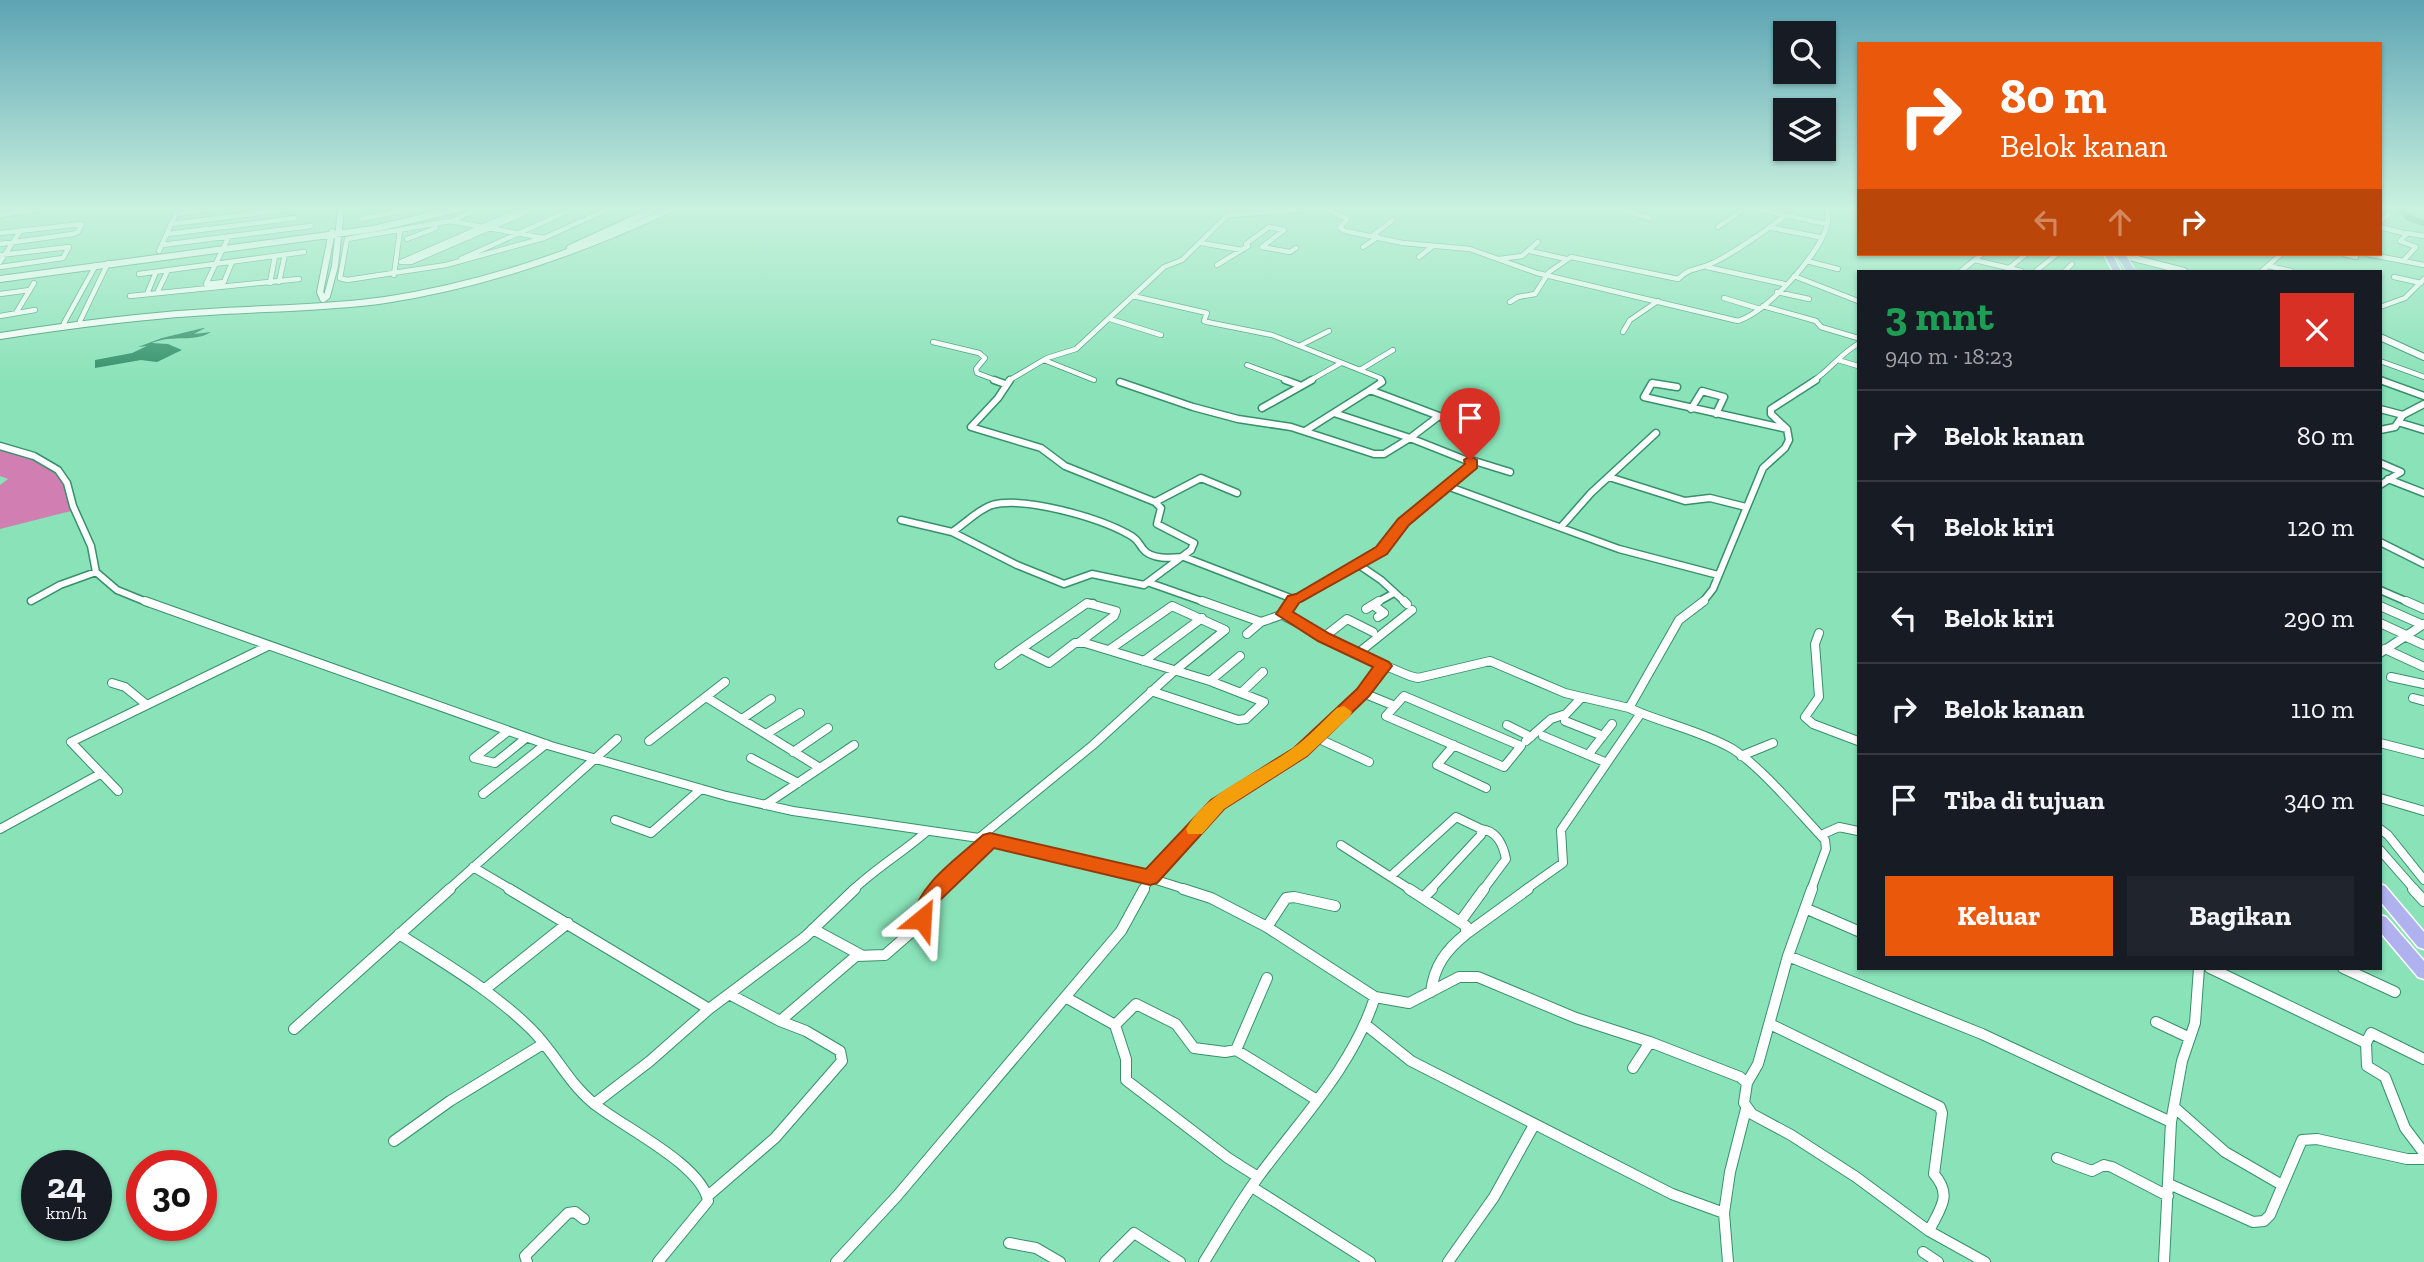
<!DOCTYPE html>
<html lang="id">
<meta charset="utf-8">
<style>
body{margin:0;font-family:"Zilla Slab",serif;background:#20242c;color:#f1f3f6;height:100vh;display:flex;flex-direction:column;font-size:26px;white-space:nowrap}
*{box-sizing:border-box;margin:0}
p{font-size:23px;color:#9ea1a6}
.icon{flex:none;width:38px;height:38px;fill:none;stroke:currentColor;stroke-width:2;stroke-linecap:round;stroke-linejoin:round}
.map{position:relative;flex:1;overflow:hidden}
.drawer{position:absolute;left:1857px;top:270px;width:525px;height:700px;display:flex;flex-direction:column;background:#171b24;border-radius:0px;box-shadow:0 2px 5px #0004}
.drawer>*{flex:none}
.hud{position:absolute;left:1857px;top:42px;width:525px;height:214px;border-radius:0px;box-shadow:0 2px 5px #0004;background:#ea580c;color:#fff;overflow:hidden}
.buttons{position:absolute;left:1773px;top:21px;display:grid;gap:14px}
.buttons a{display:grid;place-items:center;width:63px;height:63px;border-radius:0px;background:#171b24;box-shadow:0 2px 5px #0004;font-size:35px}
.speed{position:absolute;left:21px;top:1150px;display:flex;gap:14px;font-size:35px;font-weight:700;text-align:center}
.speed>*{display:grid;place-content:center;width:91px;height:91px;border-radius:50%;background:#171b24;box-shadow:0 2px 5px #0004;line-height:1}
.speed small{font-size:18px;font-weight:400}
.speed .limit{border:10px solid #d22;background:#fff;color:#111}
.pin{position:absolute;display:grid;place-items:center;width:60px;height:60px;color:#fff;margin:-72px -30px;border-radius:50% 50% 50% 0;rotate:-45deg;box-shadow:0 0 7px #0007}
.pin .icon{rotate:45deg}
.me{position:absolute;width:77px;margin:-38px;rotate:27deg;stroke-linejoin:round;filter:drop-shadow(0 0 5px #0008)}
.turn{display:flex;align-items:center;gap:24px;height:147px;padding:0 28px;font-size:32px}
.turn .icon{width:91px;height:91px;stroke-width:2.5}
.turn b{display:block;font-size:49px;line-height:60px}
.lanes{display:flex;align-items:center;height:66px;padding:0 28px;background:#0003;justify-content:center;gap:35px;direction:ltr}
.lanes .off{opacity:.35}
.round{display:grid;place-items:center;flex:none;width:74px;height:74px;border-radius:0px;background:#20242c}
.overview{display:flex;align-items:center;justify-content:space-between;height:119px;padding:0 28px}
h1{font-size:42px;font-weight:700;line-height:52px;color:#1e9e55}
.action{display:flex;gap:14px;margin-top:auto;padding:14px 28px}
.action a{flex:1;height:80px;border-radius:0px;background:#ea580c;color:#fff;font-size:28px;font-weight:700;line-height:80px;text-align:center}
.action a+a{background:#20242c;color:#f1f3f6}
ul{padding:0;list-style:none}
li{display:flex;align-items:center;gap:21px;height:91px;padding:0 28px;border-top:2px solid #363941}
li div{flex:1}
li b{display:block;font-size:26px}
li em{font-style:normal}
.map>svg:first-child{display:block}
</style>
<div class="map">
<svg width="2424" height="1262" viewBox="0 0 2424 1262">
<rect width="100%" height="100%" fill="#89e2b8"/>
<!-- green -->
<path fill="#d17eb2" d="M 0,446 L 25,454 L 64,477 L 75,510 L 0,529 L 0,485 L 8,479 L 0,476 Z"/>
<!-- water -->
<path fill="#2d8c65" d="M 203,328 L 205,328 L 194,334 L 211,332 C 195,343 173,334 152,343 L 168,344 L 182,350 L 157,362 L 141,360 L 95,368 L 95,360 L 132,353 L 147,346 L 138,347 L 162,338 Z"/>
<g fill="none" stroke-linecap="round" stroke-linejoin="round">
<!-- canal -->
<path stroke="#2d8c65" stroke-width="6" d="M 2399,209 L 2409,218 L 2424,223"/>
<!-- street-far3 casing -->
<g stroke="#36916b" stroke-width="6">
<path id="street-far3" d="M 523,209 L 401,262 L 411,262 L 534,209
M 1327,209 L 1347,219 L 1340,228 L 1345,231 L 1403,243 L 1470,249 L 1537,273 L 1738,321 C 1768,311 1818,256 1827,226 C 1829,220 1827,214 1827,209
M 1619,209 L 1649,218
M 1756,209 L 1827,224
M 176,214 L 214,209
M 0,215 L 41,209
M 1229,215 L 1315,209
M 361,219 L 412,209
M 453,220 L 478,209
M 450,221 L 544,238 L 446,265 L 347,280 L 340,278 L 347,239 Z
M 2380,221 L 2388,215
M 171,224 L 291,209
M 1718,227 L 1744,209
M 2380,227 L 2407,234 L 2400,241 L 2416,247 L 2404,260
M 1772,228 L 1819,237
M 0,233 L 82,224 L 78,232 L 73,234 L 0,244
M 2406,233 L 2424,236
M 168,234 L 295,218
M 229,236 L 206,284 L 224,282 L 232,262
M 1372,236 L 1393,220
M 544,238 L 608,209
M 407,239 L 436,228
M 1201,243 L 1242,250
M 162,245 L 311,226
M 1363,247 L 1378,237
M 159,251 L 178,209
M 1530,251 L 1566,259
M 2344,254 L 2356,257
M 2367,254 L 2424,265
M 0,255 L 69,247 L 63,258 L 0,267
M 1419,257 L 1433,246
M 461,259 L 573,209
M 1499,259 L 1522,256 L 1538,242
M 1975,260 L 2021,271
M 1807,261 L 1838,269
M 0,262 L 21,230
M 1217,265 L 1248,246 L 1246,244 L 1269,227 L 1284,230 L 1262,247 L 1290,252 L 1296,248
M 2268,266 L 2291,271
M 1707,267 L 1784,284
M 2008,269 L 2026,254
M 1961,271 L 1982,254
M 2036,271 L 2057,254
M 2065,271 L 2072,264
M 2262,271 L 2281,254
M 139,274 L 304,252
M 394,275 L 400,230
M 1794,276 L 1858,301
M 2394,277 L 2421,283
M 279,282 L 285,254
M 270,283 L 275,256
M 1777,292 L 1809,299
M 157,293 L 168,270
M 0,294 L 30,290
M 147,294 L 156,272
M 130,296 L 299,279
M 1133,296 L 1207,313 L 1204,321 L 1207,322 L 1272,335 L 1380,378 L 1382,381
M 1724,298 L 1760,309
M 1510,302 L 1518,297 L 1535,294 L 1549,272 L 1571,257 L 1678,279 C 1692,267 1692,271 1708,265 C 1725,259 1770,228 1784,216
M 1763,306 L 1816,321 L 1821,327 L 1858,338
M 2380,307 L 2405,298 L 2424,279
M 16,313 L 34,283
M 0,316 L 35,310
M 1110,319 L 1161,335
M 80,321 L 108,263
M 64,323 L 96,265
M 1623,332 L 1630,320 L 1658,301
M 933,342 L 979,353 L 985,358 L 976,369 L 977,373 L 998,381
M 1301,345 L 1329,331
M 1044,360 L 1094,380
M 1838,360 L 1858,366
M 2380,361 L 2424,377
M 1247,365 L 1290,381
M 1360,370 L 1393,350
M 2380,380 L 2384,381
M 1008,381 L 1047,358 L 1076,349 L 1164,267 L 1182,260 L 1234,209
M 1309,381 L 1341,363
M 1813,381 C 1830,370 1840,354 1858,344"/>
</g>
<!-- street-far2 casing -->
<g stroke="#36916b" stroke-width="9">
<path id="street-far2" d="M 994,380 L 1005,384
M 1285,380 L 1299,385
M 2380,380 L 2424,396
M 1120,382 L 1193,407 L 1238,419 L 1291,427 L 1374,454 L 1384,454 L 1410,438
M 1677,387 L 1652,383 L 1644,397 L 1787,429
M 1262,408 L 1312,380
M 1691,409 L 1702,391 L 1724,397 L 1716,414
M 2380,409 L 2403,415
M 1334,413 L 1410,438
M 1438,416 L 1465,422
M 2401,423 L 2424,430
M 2380,430 L 2395,427 L 2403,415 L 2424,404
M 1305,431 L 1370,390
M 0,446 L 34,456 L 58,470 L 67,483 L 73,506 L 91,546 L 96,572 L 117,590 L 149,603
M 1471,460 L 1510,472
M 2380,463 L 2401,472 L 2380,485
M 1609,477 L 1685,501 L 1710,498 L 1746,507
M 2388,479 L 2424,493
M 1447,486 L 1619,549 L 1718,575
M 1155,502 L 1201,478 L 1237,493
M 901,520 L 952,532 C 965,524 977,510 992,505 C 1025,496 1099,518 1128,534 C 1136,538 1138,542 1143,549 C 1151,560 1172,558 1184,557 L 1293,599 L 1301,598 L 1382,551 L 1403,522 L 1473,463 L 1410,438 L 1439,416 L 1370,390 L 1382,382 L 1381,380
M 1561,527 L 1591,493 L 1656,433
M 952,532 L 1017,565 L 1064,584 L 1092,574 L 1144,585 L 1191,550 L 1194,543 L 1157,524 L 1161,508 L 1155,502 L 1065,466 L 1041,448 L 971,427 L 998,398 L 1010,380
M 2380,542 L 2424,564
M 1359,565 L 1381,580 L 1406,603
M 1150,583 L 1207,603
M 2380,590 L 2410,603
M 31,601 L 60,585 L 96,572
M 1087,603 L 1093,603
M 1291,603 L 1293,599
M 1376,603 L 1394,593
M 1702,603 L 1713,589 L 1763,468 L 1785,448 L 1789,440 L 1787,429 L 1771,414 L 1771,409 L 1816,380"/>
</g>
<!-- street-far1 casing -->
<g stroke="#36916b" stroke-width="10">
<path id="street-far1" d="M 145,601 L 551,746 L 726,796 L 793,811 L 979,838 L 1150,878 L 1188,890
M 1202,601 L 1261,622
M 1292,601 L 1284,614 L 1286,617 L 1357,654 L 1410,676 L 1418,678 L 1490,661 L 1565,693 L 1629,708
M 1404,601 L 1407,604
M 1704,601 L 1679,620 L 1629,708 C 1662,723 1699,730 1731,748 C 1761,766 1800,814 1825,840 L 1826,849 L 1811,890
M 2406,601 L 2424,609
M 1373,605 L 1384,613 L 1378,617
M 2380,606 L 2423,625
M 1366,609 L 1379,601
M 2380,623 L 2406,635
M 1819,633 L 1815,644 L 1819,697 L 1805,717 L 1813,724 L 1858,741
M 1247,634 L 1261,622 L 1284,614
M 2404,636 L 2424,645
M 1324,637 L 1347,619 L 1373,632
M 1021,649 L 1087,603 L 1116,611 L 1114,616 L 1080,642
M 2385,649 L 2424,667
M 2380,653 L 2424,624
M 1357,654 L 1412,610
M 1144,661 L 1202,618
M 999,665 L 1021,649 L 1049,663 L 1075,643 L 1085,643 L 1210,681 L 1264,702 L 1246,719 L 1238,720 L 1151,691
M 2391,677 L 2424,684
M 1210,681 L 1240,656
M 112,683 L 125,687 L 147,705
M 1242,692 L 1263,672
M 1363,693 L 1395,706
M 1404,696 L 1521,746 L 1504,767 L 1386,716 Z
M 706,697 L 820,768
M 2413,698 L 2424,701
M 742,719 L 771,699
M 1565,721 L 1603,736
M 1507,725 L 1531,737
M 507,732 L 474,758 L 495,763 L 526,738
M 766,734 L 800,713
M 1543,736 L 1607,763
M 1317,738 L 1369,762
M 649,741 L 725,682
M 1526,741 L 1551,719 L 1566,714 L 1581,698
M 2380,743 L 2423,754
M 1454,745 L 1437,765 L 1486,788
M 793,752 L 828,728
M 1588,755 L 1612,724
M 1741,756 L 1773,743
M 751,758 L 798,783
M 118,791 L 71,742 L 266,647
M 483,794 L 546,744
M 2380,798 L 2424,811
M 765,805 L 854,745
M 615,820 L 651,833 L 701,789
M 0,829 L 100,774
M 1481,829 C 1497,831 1503,844 1506,859 L 1483,890
M 2380,829 L 2388,835 L 2424,880
M 1821,835 L 1839,827 L 1858,831
M 979,838 L 1093,745 L 1172,673 L 1225,630 L 1172,606 L 1109,650
M 1341,845 L 1411,890
M 2380,850 L 2415,890
M 473,867 L 512,890
M 1391,876 L 1456,817 L 1481,829 L 1481,835 L 1430,890
M 448,890 L 617,739
M 853,890 C 876,868 902,853 926,832
M 937,890 L 990,840
M 1143,890 L 1150,878 L 1218,805 L 1301,752 L 1317,738 L 1363,693 L 1383,666
M 1525,890 L 1563,863 L 1561,830 L 1641,713"/>
</g>
<!-- street casing -->
<g stroke="#36916b" stroke-width="12">
<path id="street" d="M 509,889 L 709,1009
M 1183,889 L 1211,898 L 1267,927 L 1375,997 L 1409,1003 L 1459,977 L 1478,977 L 1576,1018 L 1650,1042 L 1740,1077 L 1747,1083 L 1744,1103 L 1752,1114 L 1791,1135 L 1856,1177 L 1929,1231 L 1985,1262
M 1409,889 L 1466,926 L 1466,934 C 1446,950 1434,966 1431,992
M 2413,889 L 2424,901
M 1424,897 L 1432,889
M 1807,909 L 1858,931
M 1460,922 L 1484,889
M 1267,927 L 1286,898 L 1294,897 L 1335,906
M 813,929 L 861,955
M 399,934 C 444,963 491,990 530,1028 C 553,1050 567,1081 592,1102 C 620,1126 702,1164 708,1201 L 658,1262
M 1466,934 L 1528,889
M 1788,956 L 1982,1034 L 2171,1122
M 2210,968 L 2366,1043 L 2371,1033 L 2424,1059
M 2343,968 L 2395,992
M 1267,978 L 1236,1050 L 1317,1100
M 484,990 L 568,923
M 729,994 L 780,1021 L 856,956 L 885,955 L 916,928 L 922,919 L 926,903 L 939,889
M 1065,997 L 1115,1025 L 1126,1059 L 1126,1080 L 1228,1158 L 1258,1177
M 2156,1022 L 2190,1038
M 1770,1024 L 1940,1107 L 1942,1113 L 1934,1174 C 1953,1196 1940,1208 1929,1231
M 1115,1025 L 1136,1004 L 1176,1024 L 1194,1048 L 1225,1052 L 1236,1050
M 1366,1025 L 1411,1061 L 1672,1194 L 1724,1213
M 294,1029 L 450,889
M 2366,1043 L 2367,1066 L 2385,1077 L 2405,1128 L 2424,1153
M 1633,1068 L 1650,1042
M 1747,1083 L 1758,1064 L 1788,956 L 1812,889
M 594,1104 L 650,1061 L 709,1009 L 805,937 L 855,889
M 2174,1107 L 2225,1152 L 2282,1185
M 394,1141 L 450,1101 L 543,1044
M 2057,1158 L 2092,1171 L 2104,1165 L 2112,1167 L 2168,1196
M 2169,1184 L 2253,1222 L 2264,1221 L 2270,1215 L 2302,1140 L 2317,1139 L 2407,1159 L 2424,1159
M 1252,1187 L 1370,1262
M 709,1195 L 775,1138 L 842,1061 L 840,1051 L 806,1031 L 780,1021
M 1009,1243 L 1036,1248 L 1060,1262
M 1923,1252 L 1938,1262
M 527,1262 L 525,1256 L 568,1213 L 575,1212 L 584,1219
M 836,1262 L 897,1196 L 1121,931 L 1144,889
M 1105,1262 L 1134,1233 L 1180,1262
M 1204,1262 C 1222,1233 1239,1203 1259,1176 C 1301,1119 1353,1066 1375,997
M 1448,1262 L 1494,1197 L 1534,1125
M 1728,1262 L 1724,1213 L 1730,1172 L 1746,1109
M 2164,1262 L 2171,1122 L 2182,1061 L 2195,1023 L 2199,968"/>
</g>
<!-- secondary casing -->
<g stroke="#36916b" stroke-width="8">
<path id="secondary" d="M 570,248 L 655,209
M 2118,254 L 2184,271
M 0,279 L 373,229 L 459,209
M 323,299 L 327,296 L 335,266 L 341,209
M 323,299 L 320,292 L 332,232
M 0,336 C 65,326 129,317 194,313 C 258,308 322,309 385,300 C 485,285 579,252 671,209
M 2380,337 L 2424,357"/>
</g>
<!-- highway casing -->
<g stroke="#fff" stroke-width="3">
<path id="highway" d="M 2104,254 L 2112,254 L 2121,271 L 2113,271 Z
M 2380,884 L 2385,886 L 2424,932 L 2424,949 L 2418,947 L 2380,901 Z
M 2380,915 L 2386,917 L 2424,961 L 2424,979 L 2418,977 L 2380,932 Z"/>
</g>
<!-- street-far3 -->
<use href="#street-far3" stroke="#fff" stroke-width="4.5"/>
<!-- street-far2 -->
<use href="#street-far2" stroke="#fff" stroke-width="6"/>
<!-- street-far1 -->
<use href="#street-far1" stroke="#fff" stroke-width="8"/>
<!-- street -->
<use href="#street" stroke="#fff" stroke-width="10"/>
<!-- secondary -->
<use href="#secondary" stroke="#fff" stroke-width="6"/>
<!-- highway -->
<use href="#highway" fill="#b0b2f0" fill-rule="evenodd"/>
<!-- highway-bridge casing -->
<g stroke="#fff" stroke-width="10" stroke-linecap="butt">
<path id="highway-bridge" d="M 2120,254 L 2131,271"/>
</g>
<!-- highway-bridge -->
<use href="#highway-bridge" stroke="#b0b2f0" stroke-width="8"/>
</g>
<!-- sky -->
<linearGradient id="sky" x2="0" y2="1"><stop stop-color="#5da4b4"/><stop offset="0.54" stop-color="#caf2df"/><stop offset="1" stop-color="#caf2df" stop-opacity="0"/></linearGradient>
<rect width="2424" height="386" fill="url(#sky)"/>
<!-- route -->
<path fill="#ea580c" stroke="#983908" stroke-width="2" d="M 1470,456 L 1477,460 L 1477,468 L 1409,525 L 1387,554 L 1299,603 L 1293,612 L 1330,634 L 1389,662 L 1392,666 L 1369,696 L 1307,756 L 1224,809 L 1157,883 L 1150,885 L 994,848 L 935,905 L 930,924 L 922,927 L 915,924 L 912,919 C 920,882 957,859 983,835 L 990,833 L 1146,869 L 1211,800 L 1294,748 L 1357,689 L 1373,667 L 1318,641 L 1276,614 L 1288,596 L 1296,594 L 1376,547 L 1398,519 L 1465,464 L 1464,460 Z"/>
<!-- slow -->
<path fill="#f59e0b" d="M 1344,706 L 1352,712 L 1350,716 L 1307,756 L 1224,809 L 1202,834 L 1188,834 L 1186,829 C 1208,790 1258,774 1293,748 C 1309,737 1323,721 1337,708 Z"/>
</svg>
<div class="buttons">
<a><svg class="icon" aria-label="search" viewBox="0 0 24 24"><circle cx="10" cy="10" r="6"/><path d="M15 15l6 6"/></svg></a>
<a><svg class="icon" aria-label="layers" viewBox="0 0 24 24"><path d="M12 4l9 5-9 5-9-5zM3 14l9 5 9-5"/></svg></a>
</div>
<div class="speed"><div>24<small>km/h</small></div><div class="limit">30</div></div>
<div class="pin" style="left:1470px;top:460px;background:#d93025"><svg class="icon" aria-label="arrive" viewBox="0 0 24 24"><path d="M6 21V4h12l-3 4 3 4H6"/></svg></div>
<svg class="me" style="left:922px;top:919px" viewBox="-20 -20 40 40"><path d="M0-17L14 15 0 8-14 15z" fill="#ea580c" stroke="#fff" stroke-width="4"/></svg>
<div class="hud">
<div class="turn"><svg class="icon" aria-label="right" viewBox="0 0 24 24"><path d="M7 20v-9h11M14 6l5 5-5 5"/></svg><div><b>80 m</b>Belok kanan</div></div>
<div class="lanes"><svg class="icon off" aria-label="left" viewBox="0 0 24 24"><path d="M17 20v-9H6M10 6l-5 5 5 5"/></svg><svg class="icon off" aria-label="ahead" viewBox="0 0 24 24"><path d="M12 20V5M6 11l6-6 6 6"/></svg><svg class="icon" aria-label="right" viewBox="0 0 24 24"><path d="M7 20v-9h11M14 6l5 5-5 5"/></svg></div>
</div>
<section class="drawer">
<div class="overview"><div><h1>3 mnt</h1><p>940 m · 18:23</p></div><a class="round" style="background:#d93025;color:#fff"><svg class="icon" aria-label="close" viewBox="0 0 24 24"><path d="M6 6l12 12M18 6L6 18"/></svg></a></div>
<ul>
<li><svg class="icon" aria-label="right" viewBox="0 0 24 24"><path d="M7 20v-9h11M14 6l5 5-5 5"/></svg><div><b>Belok kanan</b></div><em>80 m</em></li>
<li><svg class="icon" aria-label="left" viewBox="0 0 24 24"><path d="M17 20v-9H6M10 6l-5 5 5 5"/></svg><div><b>Belok kiri</b></div><em>120 m</em></li>
<li><svg class="icon" aria-label="left" viewBox="0 0 24 24"><path d="M17 20v-9H6M10 6l-5 5 5 5"/></svg><div><b>Belok kiri</b></div><em>290 m</em></li>
<li><svg class="icon" aria-label="right" viewBox="0 0 24 24"><path d="M7 20v-9h11M14 6l5 5-5 5"/></svg><div><b>Belok kanan</b></div><em>110 m</em></li>
<li><svg class="icon" aria-label="arrive" viewBox="0 0 24 24"><path d="M6 21V4h12l-3 4 3 4H6"/></svg><div><b>Tiba di tujuan</b></div><em>340 m</em></li>
</ul>
<div class="action"><a>Keluar</a><a>Bagikan</a></div>
</section>
</div>
